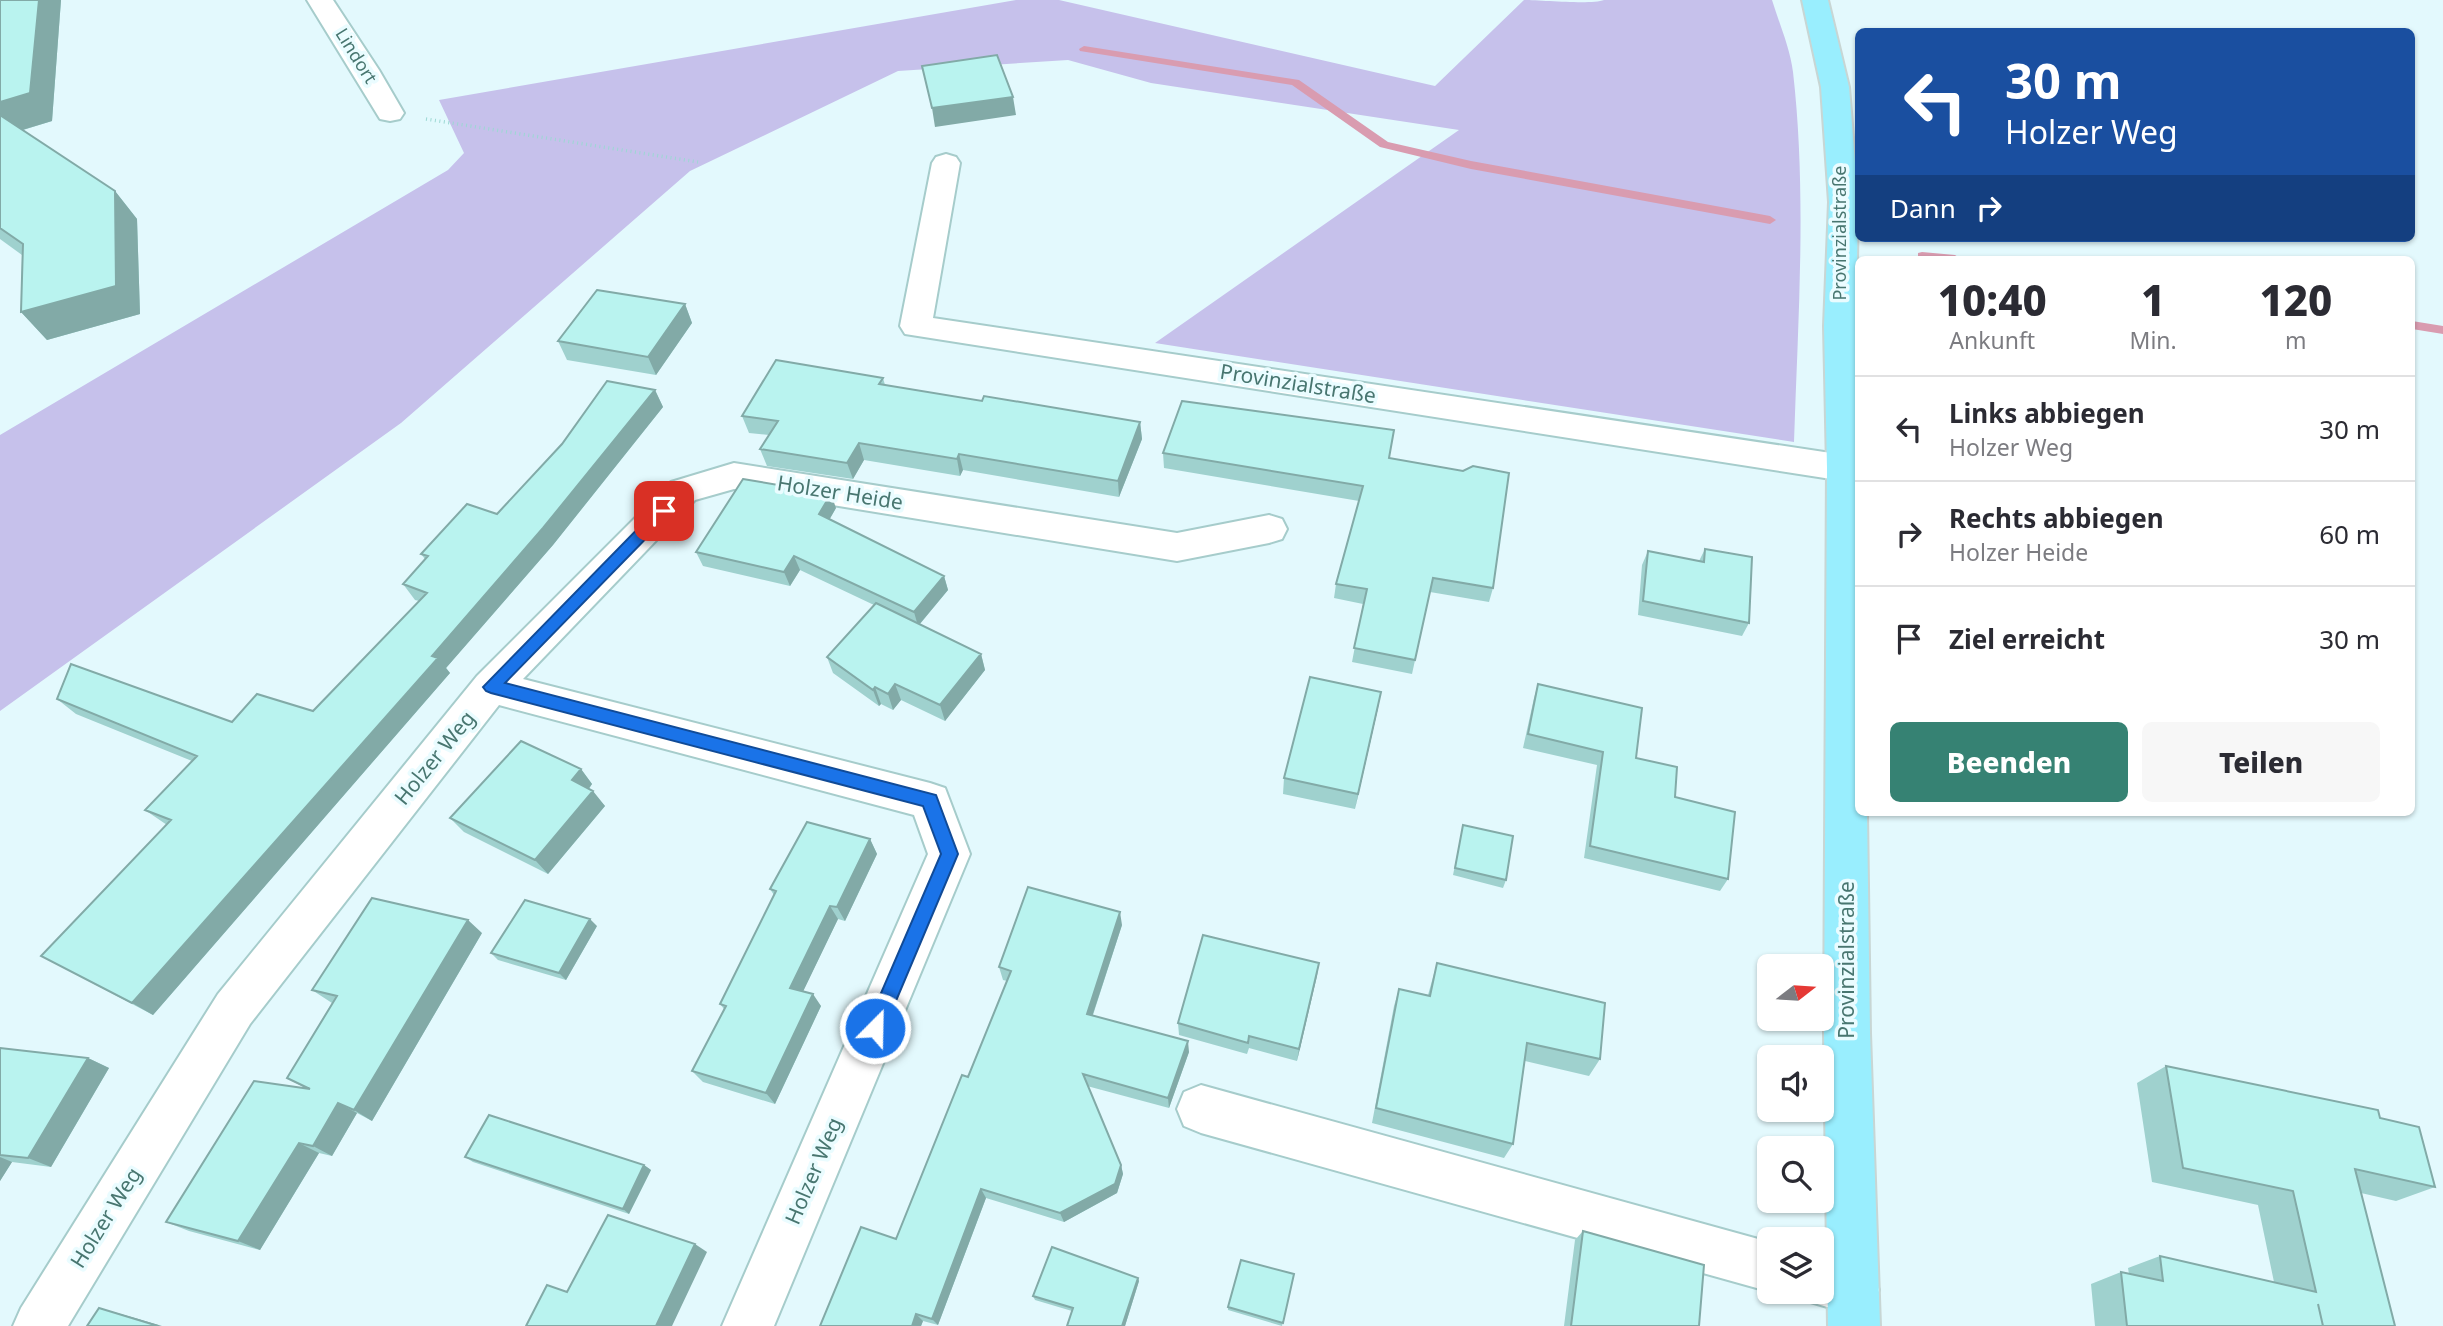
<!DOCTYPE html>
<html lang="de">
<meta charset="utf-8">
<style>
body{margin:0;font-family:"Noto Sans",sans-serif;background:#f7f7f7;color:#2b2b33;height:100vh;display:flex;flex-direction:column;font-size:26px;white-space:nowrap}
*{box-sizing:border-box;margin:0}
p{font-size:23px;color:#7c7c81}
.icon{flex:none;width:38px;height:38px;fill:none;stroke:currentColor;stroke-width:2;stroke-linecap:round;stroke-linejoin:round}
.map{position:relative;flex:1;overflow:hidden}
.sheet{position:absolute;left:1855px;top:256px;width:560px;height:560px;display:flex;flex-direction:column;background:#fff;border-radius:10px;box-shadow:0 2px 5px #0004}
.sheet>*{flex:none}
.guide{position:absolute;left:1855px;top:28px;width:560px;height:214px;border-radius:10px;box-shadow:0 2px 5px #0004;background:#1a4fa0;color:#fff;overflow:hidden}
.needle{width:46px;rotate:73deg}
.buttons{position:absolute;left:1757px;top:954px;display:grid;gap:14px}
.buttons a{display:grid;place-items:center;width:77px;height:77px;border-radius:10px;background:#fff;box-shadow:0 2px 5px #0004;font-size:35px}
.pin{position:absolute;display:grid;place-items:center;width:60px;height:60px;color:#fff;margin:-30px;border-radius:14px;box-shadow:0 4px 10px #0006}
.me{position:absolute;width:77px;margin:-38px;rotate:23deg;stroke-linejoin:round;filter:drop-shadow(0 0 5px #0008)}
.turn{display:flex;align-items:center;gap:24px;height:147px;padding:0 35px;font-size:32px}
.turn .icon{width:91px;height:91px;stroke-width:2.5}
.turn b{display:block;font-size:49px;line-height:60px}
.then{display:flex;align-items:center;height:66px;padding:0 35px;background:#0003;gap:14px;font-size:26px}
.eta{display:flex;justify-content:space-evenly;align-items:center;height:119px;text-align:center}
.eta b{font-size:42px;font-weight:800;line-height:49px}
.action{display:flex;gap:14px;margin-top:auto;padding:14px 35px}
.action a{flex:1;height:80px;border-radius:10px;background:#368273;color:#fff;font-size:28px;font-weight:800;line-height:80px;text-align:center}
.action a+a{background:#f7f7f7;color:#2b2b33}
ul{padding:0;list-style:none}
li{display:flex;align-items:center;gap:21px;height:105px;padding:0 35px;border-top:2px solid #e1e1e2}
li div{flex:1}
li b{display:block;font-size:26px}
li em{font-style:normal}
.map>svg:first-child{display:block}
</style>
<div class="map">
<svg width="2443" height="1326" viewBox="0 0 2443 1326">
<rect width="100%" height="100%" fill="#e3f9fd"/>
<!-- green -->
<path fill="#c6c1eb" d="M 1016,0 L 1059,0 L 1435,86 L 1524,0 C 1542,0 1591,5 1604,0 L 1772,0 C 1779,23 1790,48 1793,72 C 1807,194 1798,319 1794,442 L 1155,343 L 1459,130 L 1151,83 L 1068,60 L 898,71 L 690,171 L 401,423 L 0,711 L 0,435 L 448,170 L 464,153 L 439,100 Z"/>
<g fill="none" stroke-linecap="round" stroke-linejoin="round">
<!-- stream -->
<path fill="#d99cb0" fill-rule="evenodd" d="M 1084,46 L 1299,80 L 1388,142 L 1471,161 L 1770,216 L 1776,220 L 1770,224 L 1471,169 L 1380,147 L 1292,85 L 1080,51 L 1079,49 Z
M 1922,252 L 1955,255 L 1961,259 L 1918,259 L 1918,253 Z
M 2412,321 L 2443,326 L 2443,334 L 2412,329 Z"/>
<!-- minor casing -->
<g stroke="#a6cccb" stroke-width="4">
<path id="minor" d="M 307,0 L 333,0 L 379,70 L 404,113 L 400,119 L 390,121 L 380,119 Z
M 946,154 L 956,157 L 960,163 L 933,318 L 1844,455 L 1856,459 L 1858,463 L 1856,477 L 1844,481 L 905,334 L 900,326 L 932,163 L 936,157 Z
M 734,463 L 1177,533 L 1269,515 L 1282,519 L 1287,529 L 1282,539 L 1269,543 L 1177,561 L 734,489 L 695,500 L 523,679 L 930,783 L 945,788 L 970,854 L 774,1326 L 722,1326 L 928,854 L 914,815 L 499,705 L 250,1024 L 68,1326 L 13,1326 L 21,1308 L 218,994 L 477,676 L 671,482 Z
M 1201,1085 L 1769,1242 L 1771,1292 L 1201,1133 L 1184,1126 L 1177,1109 L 1184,1092 Z
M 1822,1257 L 1872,1272 L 1879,1290 L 1872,1308 L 1854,1315 L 1804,1300 L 1801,1292 L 1822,1292 Z"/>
</g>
<!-- major casing -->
<g stroke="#c8d6d4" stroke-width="4">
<path id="major" d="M 1802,0 L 1828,0 L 1849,87 L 1858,200 L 1856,326 L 1858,394 L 1858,812 L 1867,812 L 1870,1033 L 1880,1326 L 1828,1326 L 1824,1033 L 1827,468 L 1824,326 L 1829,202 L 1821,87 Z"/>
</g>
<!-- path -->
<path stroke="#9cd8d3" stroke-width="3.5" stroke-dasharray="1 3.5" stroke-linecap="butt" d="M 426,119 L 698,162"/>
<!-- minor -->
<use href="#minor" fill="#fff" fill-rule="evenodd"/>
<!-- major -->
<use href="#major" fill="#99eefe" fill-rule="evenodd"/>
</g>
<!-- wall -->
<path fill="#9fd1ce" d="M 0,0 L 61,0 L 52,121 L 23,130 L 115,191 L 137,219 L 140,314 L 47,340 L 21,312 L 22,255 L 0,239 Z
M 685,304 L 692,323 L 656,375 L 567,360 L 558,341 Z
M 883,378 L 885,385 L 982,401 L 1140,422 L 1142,439 L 1119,497 L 963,470 L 960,476 L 864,460 L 853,479 L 767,466 L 760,449 L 769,435 L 749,433 L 742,416 Z
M 655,390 L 663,407 L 553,545 L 446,668 L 450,673 L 153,1015 L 41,956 L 167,825 L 145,810 L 192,761 L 76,714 L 57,699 L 232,722 L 313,711 L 419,601 L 415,600 L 403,584 L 425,559 L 421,554 L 497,514 Z
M 1163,453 L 1390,458 L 1493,588 L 1489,602 L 1430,592 L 1412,674 L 1352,662 L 1363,604 L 1334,598 L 1336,584 L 1359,501 L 1164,468 Z
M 836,508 L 829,520 L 944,576 L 948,590 L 920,624 L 981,654 L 985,670 L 945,721 L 901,700 L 893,710 L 881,704 L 879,706 L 833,673 L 827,657 L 874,605 L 800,570 L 790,586 L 703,566 L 696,552 Z
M 1705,549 L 1749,623 L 1742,636 L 1638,615 L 1642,565 L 1648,551 L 1699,561 Z
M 1538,684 L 1636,758 L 1675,797 L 1728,879 L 1720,891 L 1584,858 L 1597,765 L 1523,748 L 1534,698 Z
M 1378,708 L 1355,809 L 1283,794 L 1284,778 Z
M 581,769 L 592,784 L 589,789 L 605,806 L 548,874 L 464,832 L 450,818 Z
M 1463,825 L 1506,880 L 1503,888 L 1453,875 Z
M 870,839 L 877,854 L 845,921 L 838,919 L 803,991 L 821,1006 L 775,1104 L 703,1082 L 692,1071 L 724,1009 L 720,1004 L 774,895 L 770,889 Z
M 1122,925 L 1093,1015 L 1189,1052 L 1169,1108 L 1087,1086 L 1121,1165 L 1123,1174 L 1117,1193 L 1064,1222 L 986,1198 L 938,1325 L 923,1321 L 921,1326 L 820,1326 L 896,1239 L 968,1077 L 1007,981 L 1003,980 L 999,967 Z
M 597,926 L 566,980 L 498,960 L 491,953 Z
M 482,933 L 372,1121 L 357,1113 L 332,1156 L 319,1153 L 260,1250 L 189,1231 L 166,1222 L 305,1088 L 287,1078 L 332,1003 L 312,990 Z
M 1319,963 L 1297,1061 L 1249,1048 L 1247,1054 L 1179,1035 L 1178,1023 Z
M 1437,963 L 1600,1059 L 1589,1076 L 1525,1061 L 1513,1144 L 1504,1158 L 1372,1123 L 1394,1006 L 1399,989 L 1428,995 Z
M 0,1048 L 88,1058 L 109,1068 L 51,1167 L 12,1162 L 0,1181 Z
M 2166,1066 L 2380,1118 L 2435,1187 L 2396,1201 L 2361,1193 L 2395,1326 L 2095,1326 L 2091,1284 L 2121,1272 L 2129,1274 L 2128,1268 L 2160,1256 L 2274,1282 L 2258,1205 L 2152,1182 L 2137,1083 Z
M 465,1157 L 644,1165 L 651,1170 L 629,1214 L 473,1162 Z
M 1583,1231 L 1699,1326 L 1564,1326 L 1575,1240 Z
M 1294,1274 L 1282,1326 L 1228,1310 L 1228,1307 Z
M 1139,1281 L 1125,1326 L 1067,1326 L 1072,1311 L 1035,1300 L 1033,1296 Z"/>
<!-- shaded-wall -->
<path fill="#82aaa7" d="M 39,0 L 61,0 L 52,121 L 9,134 L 0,123 L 0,102 Z
M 1013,97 L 1016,115 L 935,127 L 932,108 Z
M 115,191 L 137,219 L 140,314 L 47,340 L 21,312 Z
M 685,304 L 692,323 L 656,375 L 648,357 Z
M 655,390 L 663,407 L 553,545 L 446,668 L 450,673 L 153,1015 L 132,1003 L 432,656 Z
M 1140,422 L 1142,439 L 1119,497 L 1118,481 Z
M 859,443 L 864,460 L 853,479 L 847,463 Z
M 959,454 L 963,470 L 960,476 L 957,459 Z
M 831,494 L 836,508 L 824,529 L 819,514 Z
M 794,556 L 800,570 L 790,586 L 784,572 Z
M 944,576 L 948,590 L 918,626 L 914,612 Z
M 981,654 L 985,670 L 945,721 L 940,705 Z
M 895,684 L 901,700 L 893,710 L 888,694 Z
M 875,687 L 881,704 L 879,706 L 873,690 Z
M 1381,692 L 1378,708 L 1355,809 L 1358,794 Z
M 581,769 L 592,784 L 584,795 L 572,780 Z
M 593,791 L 605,806 L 548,874 L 535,860 Z
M 870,839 L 877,854 L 845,921 L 837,907 Z
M 830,906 L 838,919 L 799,1000 L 790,988 Z
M 1120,912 L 1122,925 L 1089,1026 L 1087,1014 Z
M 590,919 L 597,926 L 566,980 L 559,973 Z
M 468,920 L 482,933 L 372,1121 L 354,1110 Z
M 1319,963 L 1317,976 L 1297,1061 L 1299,1049 Z
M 813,994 L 821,1006 L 775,1104 L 766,1093 Z
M 1188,1041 L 1189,1052 L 1169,1108 L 1168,1098 Z
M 88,1058 L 109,1068 L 51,1167 L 28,1158 Z
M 338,1103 L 357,1113 L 332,1156 L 313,1146 Z
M 299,1143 L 319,1153 L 260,1250 L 238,1241 Z
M 0,1157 L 12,1162 L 0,1181 Z
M 644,1165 L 651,1170 L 629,1214 L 623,1209 Z
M 1121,1165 L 1123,1174 L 1117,1193 L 1064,1222 L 1060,1213 Z
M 981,1189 L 986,1198 L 938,1325 L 932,1319 Z
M 695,1244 L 707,1252 L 672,1326 L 656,1326 Z
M 1138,1278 L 1139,1281 L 1125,1326 L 1122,1326 Z
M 99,1308 L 135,1318 L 162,1326 L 158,1326 Z
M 916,1314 L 923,1321 L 921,1326 L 912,1326 Z"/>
<!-- building -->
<path fill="#b9f3ef" stroke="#82aaa7" stroke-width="2" d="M 0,0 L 39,0 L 30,93 L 0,102 Z
M 997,55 L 1013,97 L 932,108 L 922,66 Z
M 0,115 L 115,191 L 116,286 L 21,312 L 23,244 L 0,228 Z
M 597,290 L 685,304 L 648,357 L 558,341 Z
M 776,360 L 883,378 L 879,384 L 982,401 L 984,396 L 1140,422 L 1118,481 L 959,454 L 957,459 L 859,443 L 847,463 L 760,449 L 778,421 L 742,416 Z
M 607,381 L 655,390 L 543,528 L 432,656 L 438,658 L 132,1003 L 41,956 L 171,820 L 145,810 L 197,756 L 57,699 L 71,664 L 232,722 L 257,694 L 313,711 L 427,593 L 403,584 L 428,556 L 421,554 L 467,504 L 497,514 L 562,444 Z
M 1182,401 L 1394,430 L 1389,458 L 1463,471 L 1473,466 L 1509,473 L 1493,588 L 1433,578 L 1415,660 L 1354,648 L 1367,589 L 1336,584 L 1363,486 L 1163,453 Z
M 743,479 L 831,494 L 819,514 L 944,576 L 914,612 L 794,556 L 784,572 L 696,552 Z
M 1705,549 L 1752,557 L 1749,623 L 1643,601 L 1648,551 L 1704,562 Z
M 876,603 L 981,654 L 940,705 L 895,684 L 888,694 L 875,687 L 873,690 L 827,657 Z
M 1310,677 L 1381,692 L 1358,794 L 1284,778 Z
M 1538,684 L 1642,708 L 1636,758 L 1677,767 L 1675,797 L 1735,812 L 1728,879 L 1590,846 L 1603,752 L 1528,734 Z
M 521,741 L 581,769 L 572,780 L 593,791 L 535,860 L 450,818 Z
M 807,822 L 870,839 L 837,907 L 830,906 L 790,988 L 813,994 L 766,1093 L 692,1071 L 726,1006 L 720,1004 L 776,891 L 770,889 Z
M 1463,825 L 1513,836 L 1506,880 L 1455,868 Z
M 1028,887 L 1120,912 L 1087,1014 L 1188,1041 L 1168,1098 L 1083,1074 L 1121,1165 L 1115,1184 L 1060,1213 L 981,1189 L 932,1319 L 916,1314 L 912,1326 L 820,1326 L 861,1227 L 896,1239 L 962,1075 L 968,1077 L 1011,971 L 999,967 Z
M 372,898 L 468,920 L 354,1110 L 338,1103 L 313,1146 L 299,1143 L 238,1241 L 166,1222 L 254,1081 L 310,1089 L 287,1078 L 337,996 L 312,990 Z
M 525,900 L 590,919 L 559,973 L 491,953 Z
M 1203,935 L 1319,963 L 1299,1049 L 1249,1036 L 1248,1043 L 1178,1023 Z
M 1437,963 L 1605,1003 L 1600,1059 L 1527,1043 L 1513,1144 L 1376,1108 L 1399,989 L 1430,996 Z
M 0,1048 L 88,1058 L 28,1158 L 0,1155 Z
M 2166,1066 L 2378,1110 L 2380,1118 L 2419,1127 L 2435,1187 L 2355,1169 L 2395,1326 L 2323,1326 L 2318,1304 L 2323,1326 L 2127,1326 L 2121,1272 L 2163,1281 L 2160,1256 L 2316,1292 L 2293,1191 L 2183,1168 Z
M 489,1115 L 644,1165 L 623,1209 L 465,1157 Z
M 608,1215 L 695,1244 L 656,1326 L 526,1326 L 547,1285 L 567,1292 Z
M 1583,1231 L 1704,1265 L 1699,1326 L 1571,1326 Z
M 1052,1247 L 1138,1278 L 1122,1326 L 1067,1326 L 1073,1308 L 1033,1296 Z
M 1241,1260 L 1294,1274 L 1283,1323 L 1228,1307 Z
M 99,1308 L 158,1326 L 87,1326 Z"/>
<!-- route -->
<path fill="#1a73e8" stroke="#114b97" stroke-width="2" d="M 664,505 L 669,507 L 671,511 L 669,515 L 505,683 L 936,795 L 958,854 L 882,1034 L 875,1037 L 868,1034 L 866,1028 L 941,854 L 923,806 L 491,693 L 486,691 L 483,687 L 659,507 Z"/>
<g text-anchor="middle" stroke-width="7" stroke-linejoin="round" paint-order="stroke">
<!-- far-street labels -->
<g font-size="18" fill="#487670" stroke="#eafcff">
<text transform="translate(356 56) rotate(58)" y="6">Lindort</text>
<text transform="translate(1840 233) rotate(-90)" y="6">Provinzialstraße</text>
</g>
<!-- street labels -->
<g font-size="21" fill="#487670" stroke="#eafcff">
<text transform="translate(1298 384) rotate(9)" y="7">Provinzialstraße</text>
<text transform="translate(840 493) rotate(9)" y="7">Holzer Heide</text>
<text transform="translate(435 758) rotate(-51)" y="7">Holzer Weg</text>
<text transform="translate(1847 960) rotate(-90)" y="7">Provinzialstraße</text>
<text transform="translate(814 1171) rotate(-67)" y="7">Holzer Weg</text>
<text transform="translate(106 1218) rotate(-58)" y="7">Holzer Weg</text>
</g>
</g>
</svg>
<div class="buttons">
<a><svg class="needle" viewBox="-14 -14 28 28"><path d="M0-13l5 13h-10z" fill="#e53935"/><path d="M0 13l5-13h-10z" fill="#7c7c81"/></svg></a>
<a><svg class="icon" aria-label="sound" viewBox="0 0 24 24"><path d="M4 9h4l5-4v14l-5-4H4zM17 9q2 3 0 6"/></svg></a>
<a><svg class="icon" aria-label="search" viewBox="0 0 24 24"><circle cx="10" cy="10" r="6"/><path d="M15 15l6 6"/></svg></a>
<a><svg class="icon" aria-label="layers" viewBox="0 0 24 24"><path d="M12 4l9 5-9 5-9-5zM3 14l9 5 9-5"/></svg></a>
</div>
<div class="pin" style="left:664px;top:511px;background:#d93025"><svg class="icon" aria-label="arrive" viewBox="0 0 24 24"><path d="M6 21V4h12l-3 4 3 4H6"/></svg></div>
<svg class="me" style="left:875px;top:1028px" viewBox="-20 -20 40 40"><circle r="17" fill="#1a73e8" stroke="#fff" stroke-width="3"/><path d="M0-11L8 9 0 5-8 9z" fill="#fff"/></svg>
<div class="guide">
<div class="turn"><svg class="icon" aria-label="left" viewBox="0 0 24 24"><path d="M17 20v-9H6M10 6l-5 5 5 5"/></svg><div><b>30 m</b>Holzer Weg</div></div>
<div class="then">Dann<svg class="icon" aria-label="right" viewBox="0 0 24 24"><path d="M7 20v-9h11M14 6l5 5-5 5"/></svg></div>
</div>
<section class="sheet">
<div class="eta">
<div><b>10:40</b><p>Ankunft</p></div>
<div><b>1</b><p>Min.</p></div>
<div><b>120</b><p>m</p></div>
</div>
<ul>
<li><svg class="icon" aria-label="left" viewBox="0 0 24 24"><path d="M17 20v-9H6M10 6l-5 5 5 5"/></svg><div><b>Links abbiegen</b><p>Holzer Weg</p></div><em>30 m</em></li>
<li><svg class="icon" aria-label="right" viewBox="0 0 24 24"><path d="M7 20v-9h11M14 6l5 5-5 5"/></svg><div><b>Rechts abbiegen</b><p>Holzer Heide</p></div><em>60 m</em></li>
<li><svg class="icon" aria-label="arrive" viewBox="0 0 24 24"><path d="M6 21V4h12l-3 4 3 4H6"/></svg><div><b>Ziel erreicht</b></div><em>30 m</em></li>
</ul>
<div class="action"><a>Beenden</a><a>Teilen</a></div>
</section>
</div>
